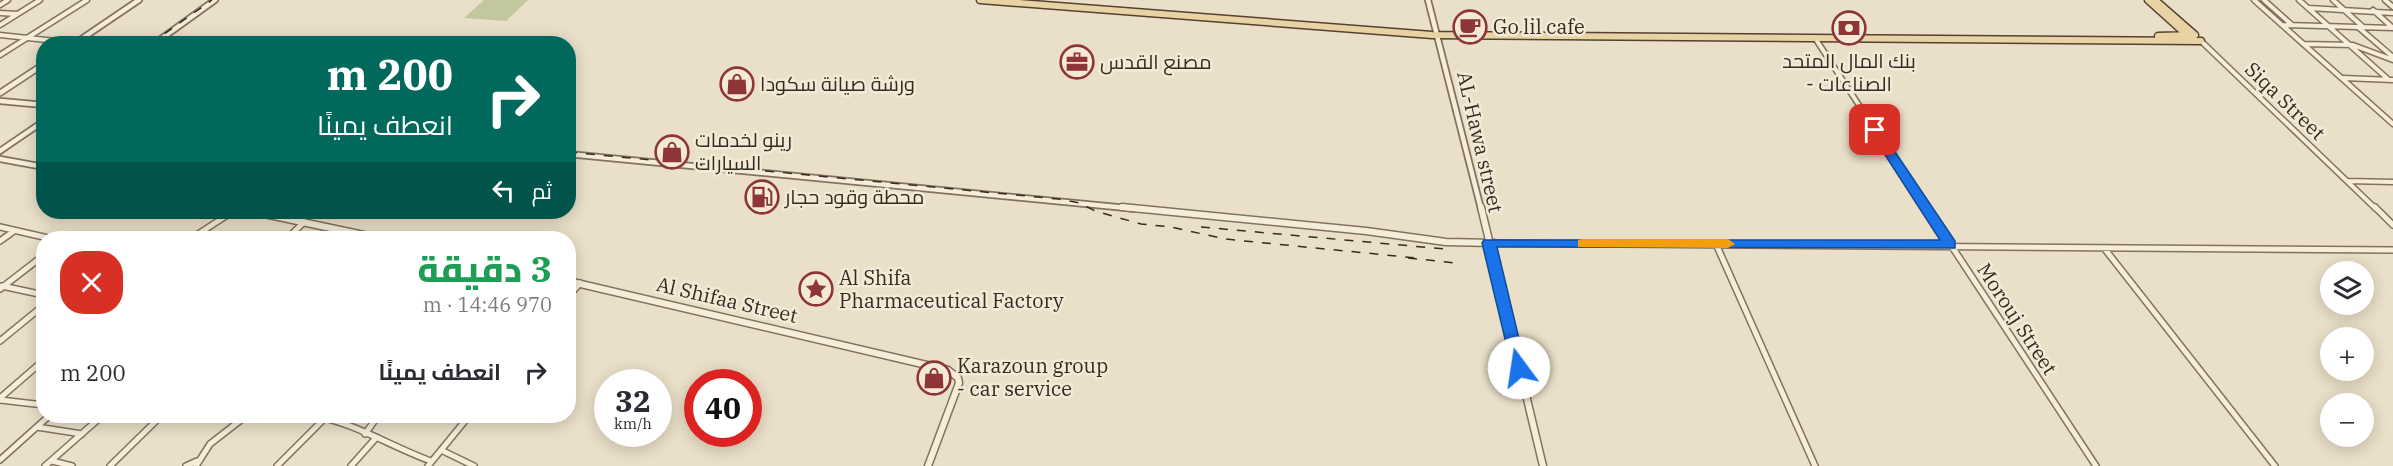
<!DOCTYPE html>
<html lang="ar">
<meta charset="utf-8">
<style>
body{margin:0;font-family:"IBM Plex Serif",Cairo,serif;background:#f7f7f7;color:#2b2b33;direction:rtl;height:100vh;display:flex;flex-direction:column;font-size:22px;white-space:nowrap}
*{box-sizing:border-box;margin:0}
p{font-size:20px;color:#7c7c81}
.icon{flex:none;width:33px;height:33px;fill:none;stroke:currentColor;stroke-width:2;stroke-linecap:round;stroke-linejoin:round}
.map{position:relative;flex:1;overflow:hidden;direction:ltr}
.panel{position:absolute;left:36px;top:231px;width:540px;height:192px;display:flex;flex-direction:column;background:#fff;border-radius:24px;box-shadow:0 3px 15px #0003;direction:rtl}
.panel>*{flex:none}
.banner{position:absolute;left:36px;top:36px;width:540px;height:183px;border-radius:24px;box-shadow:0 3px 15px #0003;direction:rtl;background:#00695c;color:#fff;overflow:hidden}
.controls{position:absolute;left:2320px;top:261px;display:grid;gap:12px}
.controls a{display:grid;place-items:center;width:54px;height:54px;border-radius:50%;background:#fff;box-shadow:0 3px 15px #0003;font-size:30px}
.speed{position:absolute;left:594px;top:369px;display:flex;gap:12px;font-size:30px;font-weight:700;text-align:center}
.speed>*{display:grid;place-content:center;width:78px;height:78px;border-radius:50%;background:#fff;box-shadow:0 3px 15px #0003;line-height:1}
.speed small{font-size:15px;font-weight:400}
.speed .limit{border:9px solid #d22;background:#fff;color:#111}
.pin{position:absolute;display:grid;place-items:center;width:51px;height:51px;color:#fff;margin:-26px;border-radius:12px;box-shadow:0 3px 9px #0006}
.me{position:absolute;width:66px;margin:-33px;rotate:346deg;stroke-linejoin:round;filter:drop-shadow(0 0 4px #0008)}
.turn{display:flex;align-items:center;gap:21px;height:126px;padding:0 24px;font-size:27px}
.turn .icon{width:78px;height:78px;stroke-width:2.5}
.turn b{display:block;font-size:42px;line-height:51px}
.then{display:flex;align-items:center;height:57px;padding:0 24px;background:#0003;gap:12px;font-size:22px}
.round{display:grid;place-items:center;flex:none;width:63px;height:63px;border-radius:24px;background:#f7f7f7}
.head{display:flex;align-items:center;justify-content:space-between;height:102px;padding:0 24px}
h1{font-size:36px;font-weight:800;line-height:45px;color:#1e9e55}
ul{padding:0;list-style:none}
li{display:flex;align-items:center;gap:18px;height:78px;padding:0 24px}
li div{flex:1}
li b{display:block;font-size:22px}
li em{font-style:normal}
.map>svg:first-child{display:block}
</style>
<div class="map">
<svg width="2393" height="466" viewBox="0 0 2393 466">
<rect width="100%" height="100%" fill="#eadfc8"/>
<!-- green -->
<path fill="#c3c79d" d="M 484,0 L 528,0 L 506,21 L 464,18 Z"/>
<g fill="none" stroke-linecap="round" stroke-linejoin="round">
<!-- minor-far1 casing -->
<g stroke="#84725f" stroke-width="7">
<path id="minor-far1" d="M 2254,0 L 2393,124
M 2264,0 L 2291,24
M 2299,0 L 2389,80
M 2333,0 L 2362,26
M 2385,0 L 2393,7
M 0,5 L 8,0
M 2309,8 L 2393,13
M 2373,10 L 2393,28
M 0,13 L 17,14
M 0,25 L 40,0
M 2282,25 L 2393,28
M 2358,27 L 2393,57
M 0,35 L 74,43
M 1815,38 L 1927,209
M 2201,41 L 2376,209
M 2303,44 L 2353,45 L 2393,60
M 0,55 L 87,0
M 2343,78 L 2393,80
M 2347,181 L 2393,182"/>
</g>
<!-- minor casing -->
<g stroke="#84725f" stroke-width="8">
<path id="minor" d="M 1926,207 L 2096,466
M 2375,207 L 2393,225
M 0,227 L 48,238
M 192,238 L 232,212
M 288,238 L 304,222
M 0,241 L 14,231
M 1494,243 L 2393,250
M 1716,244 L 1815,466
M 2104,248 L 2275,466
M 2,286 L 44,295
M 0,289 L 44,255
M 568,297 L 580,283
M 0,341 L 44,305
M 0,398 L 44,360
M 0,400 L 44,405
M 316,416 C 357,424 392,447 431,461
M 37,427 L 82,434
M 365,434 L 378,416
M 441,450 L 474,466
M 0,460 L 49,416
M 52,461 L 72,466
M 45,466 L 102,416
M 110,466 L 161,416
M 186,466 L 197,461
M 196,466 L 210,444 L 246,416
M 277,466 L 326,417
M 351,466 L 375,439
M 428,466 L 469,416"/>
</g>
<!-- tertiary-far1 casing -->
<g stroke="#84725f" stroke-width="8">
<path id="tertiary-far1" d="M 1428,0 L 1481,209
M 74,44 L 139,0
M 154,44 L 215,0
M 0,93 L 44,64
M 0,101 L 44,105
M 0,151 L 44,121
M 568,154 L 1137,209
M 0,159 L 44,167"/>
</g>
<!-- tertiary casing -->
<g stroke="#84725f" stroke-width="9">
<path id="tertiary" d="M 1122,207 L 1366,231 L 1446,242 L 1494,243
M 1481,207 L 1543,466
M 255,212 L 378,238
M 568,281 L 948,370 L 958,378 L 959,383 L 928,466"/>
</g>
<!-- primary casing -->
<g stroke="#534132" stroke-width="9">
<path id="primary" d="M 980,0 L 1432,35 L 2201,41
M 2148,0 L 2188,36
M 2155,0 L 2195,35
M 2158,36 L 2195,35"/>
</g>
<!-- minor-far1 -->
<use href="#minor-far1" stroke="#f5edda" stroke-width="4"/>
<!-- minor -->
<use href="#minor" stroke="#f5edda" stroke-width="5"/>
<!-- tertiary-far1 -->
<use href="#tertiary-far1" stroke="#f5edda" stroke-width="4.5"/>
<!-- tertiary -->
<use href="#tertiary" stroke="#f5edda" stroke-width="6"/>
<!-- primary -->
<use href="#primary" stroke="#e9d2a4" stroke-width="6"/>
<!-- rail -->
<path stroke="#362b21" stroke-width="1.5" stroke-dasharray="9 9" stroke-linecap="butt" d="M 150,44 L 212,0
M 568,152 L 1058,199 L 1080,203 L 1095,211 L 1141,224 L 1171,227 L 1225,239 L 1416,258
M 1201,227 L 1445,249
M 1408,258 L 1456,263"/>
</g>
<!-- route -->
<path fill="#1a73e8" stroke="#114b97" stroke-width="1.5" d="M 1875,127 L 1879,128 L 1955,241 L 1955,248 L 1497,247 L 1526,368 L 1519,373 L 1513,372 L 1482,243 L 1484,240 L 1940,240 L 1869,130 Z"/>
<!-- slow -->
<path fill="#f59e0b" d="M 1583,239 L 1728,239 L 1735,244 L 1728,248 L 1578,247 L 1578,240 Z"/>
<!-- icons -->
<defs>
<g id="cafe-ring" transform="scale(1.725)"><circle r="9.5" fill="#f2ead7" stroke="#8d3537" stroke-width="1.5"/><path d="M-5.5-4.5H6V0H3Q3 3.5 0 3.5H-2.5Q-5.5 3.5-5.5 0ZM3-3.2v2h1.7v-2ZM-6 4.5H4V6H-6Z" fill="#8d3537"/></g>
<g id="bank-ring" transform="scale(1.725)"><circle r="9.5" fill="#f2ead7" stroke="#8d3537" stroke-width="1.5"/><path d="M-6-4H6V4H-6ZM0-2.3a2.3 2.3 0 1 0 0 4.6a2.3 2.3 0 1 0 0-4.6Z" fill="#8d3537"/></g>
<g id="office-ring" transform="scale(1.725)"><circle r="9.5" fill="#f2ead7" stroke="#8d3537" stroke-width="1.5"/><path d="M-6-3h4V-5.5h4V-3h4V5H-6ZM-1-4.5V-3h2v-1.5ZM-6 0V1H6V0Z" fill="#8d3537"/></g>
<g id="shop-ring" transform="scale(1.725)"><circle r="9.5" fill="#f2ead7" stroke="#8d3537" stroke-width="1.5"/><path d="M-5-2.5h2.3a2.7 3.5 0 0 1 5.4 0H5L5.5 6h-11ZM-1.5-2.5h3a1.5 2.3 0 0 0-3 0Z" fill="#8d3537"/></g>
<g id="fuel-ring" transform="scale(1.725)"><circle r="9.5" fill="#f2ead7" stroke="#8d3537" stroke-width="1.5"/><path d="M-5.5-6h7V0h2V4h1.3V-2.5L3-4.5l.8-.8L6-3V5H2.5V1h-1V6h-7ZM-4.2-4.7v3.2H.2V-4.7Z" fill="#8d3537"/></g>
<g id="sight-ring" transform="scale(1.725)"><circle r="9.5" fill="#f2ead7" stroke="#8d3537" stroke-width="1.5"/><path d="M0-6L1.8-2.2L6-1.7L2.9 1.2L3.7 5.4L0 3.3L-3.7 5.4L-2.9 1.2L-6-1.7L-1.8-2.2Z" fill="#8d3537"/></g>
</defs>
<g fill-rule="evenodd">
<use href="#cafe-ring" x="1470" y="27"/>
<use href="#bank-ring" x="1849" y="28"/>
<use href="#office-ring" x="1077" y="62"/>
<use href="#shop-ring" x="737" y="84"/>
<use href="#shop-ring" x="672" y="152"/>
<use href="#fuel-ring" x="762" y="197"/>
<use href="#sight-ring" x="816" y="289"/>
<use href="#shop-ring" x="934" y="378"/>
</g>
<g text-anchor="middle" stroke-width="5" stroke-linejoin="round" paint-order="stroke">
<!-- poi labels -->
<g font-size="20" fill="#362b21" stroke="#f2ead7" text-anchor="start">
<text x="1493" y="34">Go lil cafe</text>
<text x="1849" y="68" text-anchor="middle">بنك المال المتحد<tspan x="1849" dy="23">- الصناعات</tspan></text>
<text x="1100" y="69">مصنع القدس</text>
<text x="760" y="91">ورشة صيانة سكودا</text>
<text x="695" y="147">رينو لخدمات<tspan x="695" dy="23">السيارات</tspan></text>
<text x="785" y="204">محطة وقود حجار</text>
<text x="839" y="285">Al Shifa<tspan x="839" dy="23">Pharmaceutical Factory</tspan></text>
<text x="957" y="373">Karazoun group<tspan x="957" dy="23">- car service</tspan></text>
</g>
<!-- street labels -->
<g font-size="20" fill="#362b21" stroke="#f2ead7">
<text transform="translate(2285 101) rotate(44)" y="7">Siqa Street</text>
<text transform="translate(1480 142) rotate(77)" y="7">AL-Hawa street</text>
<text transform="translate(727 300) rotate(13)" y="7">Al Shifaa Street</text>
<text transform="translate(2017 319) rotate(57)" y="7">Morouj Street</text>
</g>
</g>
</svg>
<div class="controls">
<a><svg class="icon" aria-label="layers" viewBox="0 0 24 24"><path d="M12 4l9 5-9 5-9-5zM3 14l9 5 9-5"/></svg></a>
<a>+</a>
<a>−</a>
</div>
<div class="speed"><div>32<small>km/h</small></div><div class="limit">40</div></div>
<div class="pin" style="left:1875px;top:130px;background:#d93025"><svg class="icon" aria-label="arrive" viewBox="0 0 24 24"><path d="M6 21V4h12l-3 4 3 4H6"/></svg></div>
<svg class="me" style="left:1519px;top:368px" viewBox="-20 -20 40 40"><circle r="19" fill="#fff"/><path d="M0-13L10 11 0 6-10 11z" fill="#1a73e8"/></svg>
<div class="banner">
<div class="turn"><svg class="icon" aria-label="right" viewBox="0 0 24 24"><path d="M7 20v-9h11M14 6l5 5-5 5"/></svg><div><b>200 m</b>انعطف يمينًا</div></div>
<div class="then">ثم<svg class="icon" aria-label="left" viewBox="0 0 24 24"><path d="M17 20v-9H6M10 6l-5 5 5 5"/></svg></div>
</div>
<section class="panel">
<div class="head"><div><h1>3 دقيقة</h1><p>970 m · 14:46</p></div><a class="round" style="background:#d93025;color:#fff"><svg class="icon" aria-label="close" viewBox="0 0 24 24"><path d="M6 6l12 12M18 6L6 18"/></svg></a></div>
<ul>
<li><svg class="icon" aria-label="right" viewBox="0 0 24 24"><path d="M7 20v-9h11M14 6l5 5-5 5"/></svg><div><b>انعطف يمينًا</b></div><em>200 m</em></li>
</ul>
</section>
</div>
